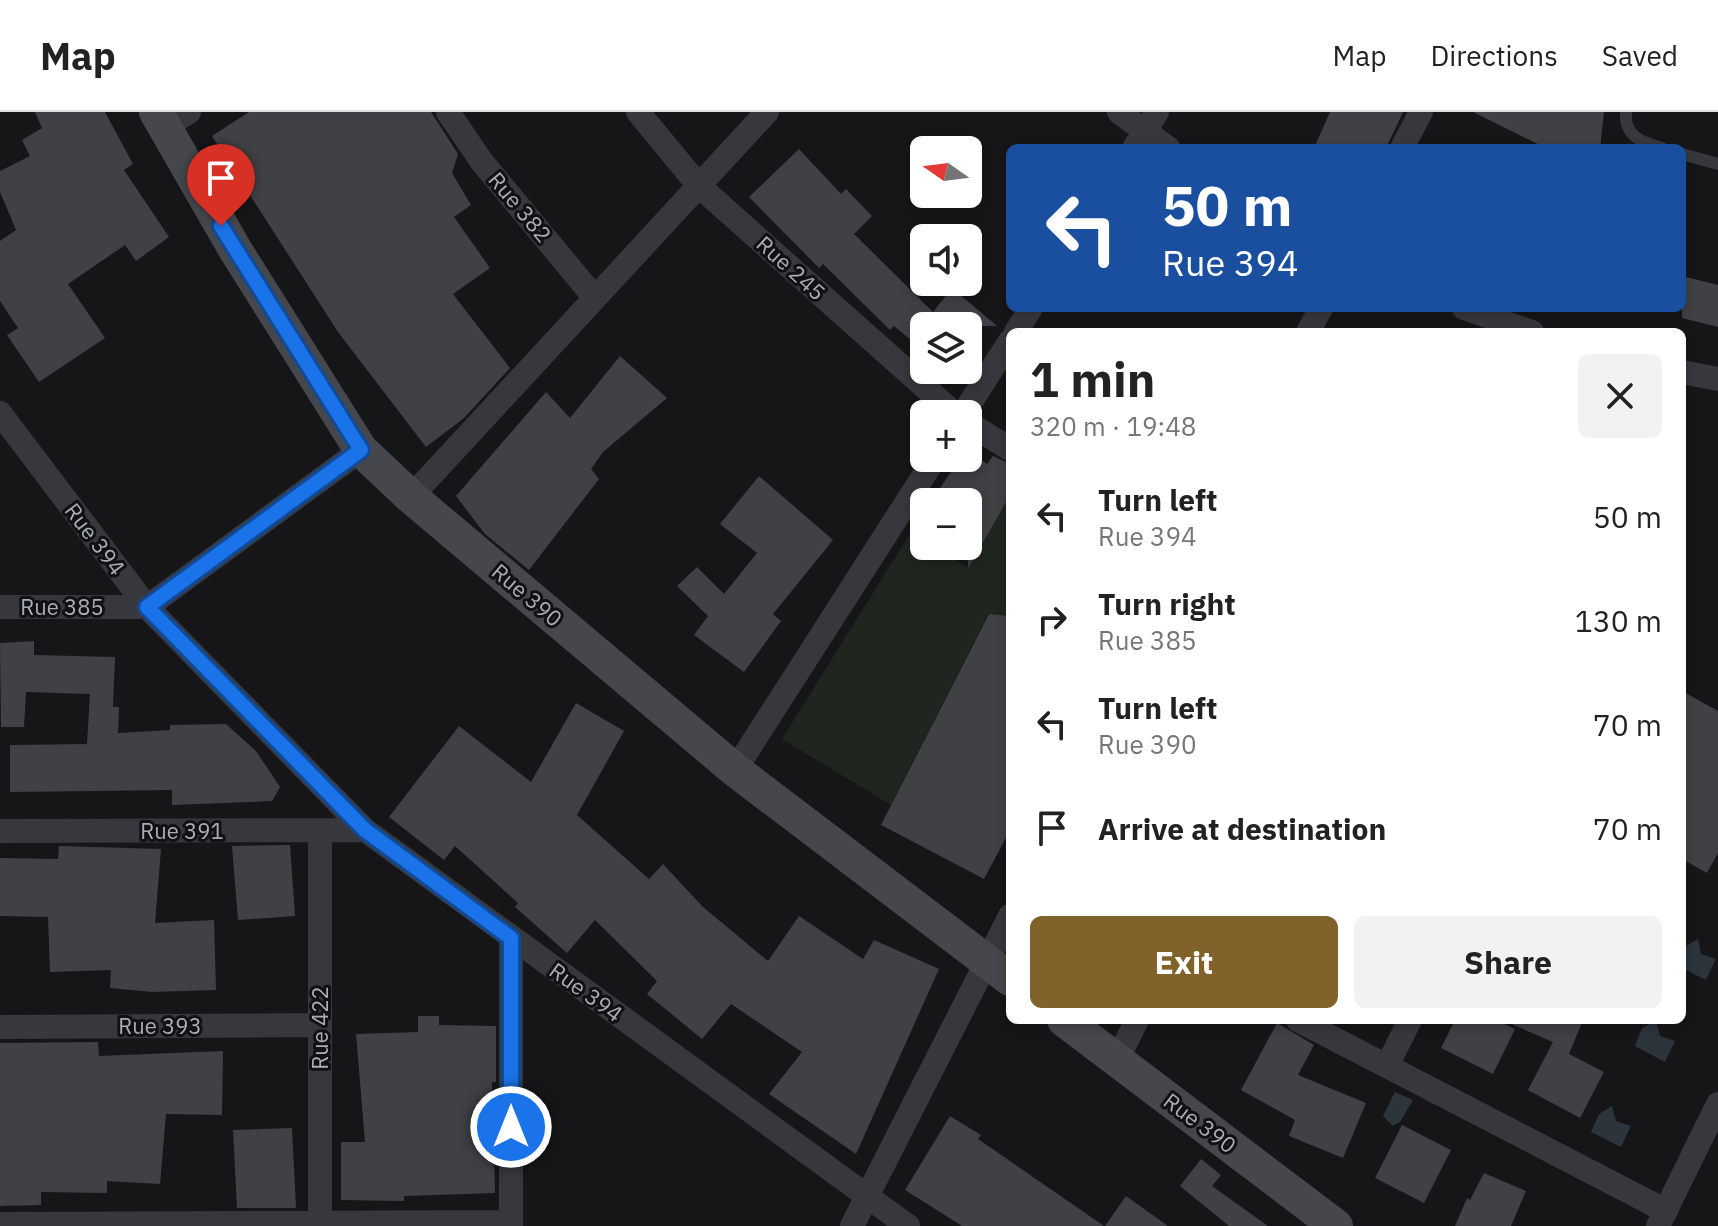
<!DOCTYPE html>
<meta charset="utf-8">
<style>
body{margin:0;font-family:"IBM Plex Sans",sans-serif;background:#f2f2f2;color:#222;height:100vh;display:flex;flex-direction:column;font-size:30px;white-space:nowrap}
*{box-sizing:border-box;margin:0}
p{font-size:26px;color:#767676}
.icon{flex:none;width:44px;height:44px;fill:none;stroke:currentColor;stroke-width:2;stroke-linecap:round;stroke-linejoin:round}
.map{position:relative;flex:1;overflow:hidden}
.sheet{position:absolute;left:1006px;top:216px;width:680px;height:696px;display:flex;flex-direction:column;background:#fff;border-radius:12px;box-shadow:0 4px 12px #0003}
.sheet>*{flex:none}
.top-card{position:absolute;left:1006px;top:32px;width:680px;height:168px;border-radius:12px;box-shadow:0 4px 12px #0003;background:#1a4fa0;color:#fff;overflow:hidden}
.needle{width:52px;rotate:284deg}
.fabs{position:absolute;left:910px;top:24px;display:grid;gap:16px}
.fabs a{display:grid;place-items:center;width:72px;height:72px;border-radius:12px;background:#fff;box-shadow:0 4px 12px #0003;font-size:40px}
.pin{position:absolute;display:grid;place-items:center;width:68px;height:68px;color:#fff;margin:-82px -34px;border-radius:50% 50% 50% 0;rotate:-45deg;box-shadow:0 0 8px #0007}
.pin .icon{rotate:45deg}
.me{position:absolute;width:88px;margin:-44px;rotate:0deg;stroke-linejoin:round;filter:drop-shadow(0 0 6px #0008)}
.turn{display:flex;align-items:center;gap:28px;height:168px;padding:0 24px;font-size:36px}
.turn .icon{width:104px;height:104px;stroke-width:2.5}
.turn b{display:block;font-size:56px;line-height:68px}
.round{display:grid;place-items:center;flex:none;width:84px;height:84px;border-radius:12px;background:#f2f2f2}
.headline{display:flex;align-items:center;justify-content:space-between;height:136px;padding:0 24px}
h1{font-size:48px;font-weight:700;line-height:60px}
.primary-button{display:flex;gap:16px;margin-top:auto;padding:16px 24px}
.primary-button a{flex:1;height:92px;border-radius:12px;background:#80622a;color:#fff;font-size:32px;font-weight:700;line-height:92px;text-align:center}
.primary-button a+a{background:#f2f2f2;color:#222}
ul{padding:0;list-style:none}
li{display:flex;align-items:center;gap:24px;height:104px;padding:0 24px}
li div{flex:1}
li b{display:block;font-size:30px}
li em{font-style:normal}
header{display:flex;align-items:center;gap:48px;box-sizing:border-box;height:112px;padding:0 40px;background:#fff;border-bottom:2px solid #e0e0e0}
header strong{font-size:38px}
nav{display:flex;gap:44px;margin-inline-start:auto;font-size:28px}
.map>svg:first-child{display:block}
</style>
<header>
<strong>Map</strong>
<nav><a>Map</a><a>Directions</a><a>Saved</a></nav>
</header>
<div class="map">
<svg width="1718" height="1114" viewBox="0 0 1718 1114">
<rect width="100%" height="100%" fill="#161618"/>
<!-- green -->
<path fill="#1e261f" d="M 1010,383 L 1010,504 L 988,502 L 891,693 L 782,627 L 911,420 L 924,428 L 924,434 L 933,434 L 969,456 Z"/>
<!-- water -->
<path fill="#2c353c" d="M 1698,827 L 1701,842 L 1716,847 L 1706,868 L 1682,856 L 1684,835 Z
M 1656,909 L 1660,924 L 1675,929 L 1665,950 L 1635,934 L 1642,916 Z
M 1395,980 L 1413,988 L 1400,1010 L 1393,1014 L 1383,1004 Z
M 1612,994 L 1616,1009 L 1631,1014 L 1621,1035 L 1591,1020 L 1599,1002 Z"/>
<!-- building -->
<path fill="#404145" d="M 35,0 L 105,0 L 133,52 L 124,58 L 169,125 L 136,149 L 125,133 L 68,172 L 105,226 L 39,270 L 7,223 L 18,216 L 0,189 L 0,129 L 16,118 L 0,80 L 0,59 L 30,44 L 22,28 L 42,16 Z
M 249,0 L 431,0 L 458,42 L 452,61 L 471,93 L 454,105 L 490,156 L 453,182 L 510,256 L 464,306 L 426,335 L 338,220 L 212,24 Z
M 1330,0 L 1403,0 L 1386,36 L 1314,36 Z
M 1473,0 L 1604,0 L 1600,36 L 1546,36 Z
M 799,37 L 841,82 L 846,77 L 872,104 L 854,122 L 933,200 L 952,176 L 997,214 L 924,214 L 924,239 L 894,214 L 890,218 L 823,152 L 819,156 L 749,85 Z
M 1682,164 L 1718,173 L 1718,215 L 1682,206 Z
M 620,244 L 667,286 L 603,340 L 591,357 L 599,367 L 529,458 L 485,422 L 456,384 L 546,280 L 570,306 Z
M 968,339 L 987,352 L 993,344 L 1010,352 L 1010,383 L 968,457 L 968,390 L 931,390 L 960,346 L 968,346 Z
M 759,364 L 833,428 L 773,502 L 781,509 L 744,560 L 694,523 L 708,504 L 677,474 L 697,455 L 724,482 L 757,441 L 720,412 Z
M 989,502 L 1010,504 L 1010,718 L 984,767 L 881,713 Z
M 34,529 L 34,543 L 115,545 L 113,595 L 119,595 L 118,621 L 170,618 L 170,613 L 226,612 L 256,639 L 280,675 L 272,689 L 172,693 L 172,678 L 10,680 L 10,633 L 87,632 L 90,582 L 26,580 L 24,615 L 1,615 L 0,531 Z
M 1682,579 L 1718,599 L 1718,741 L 1707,761 L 1682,747 Z
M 576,591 L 624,619 L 577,703 L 649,767 L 663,752 L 703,795 L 768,849 L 799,804 L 863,847 L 874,828 L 939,857 L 856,1042 L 769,982 L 802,940 L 731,892 L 702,927 L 647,882 L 657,869 L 595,808 L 567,841 L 515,795 L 518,791 L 455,734 L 444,748 L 389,705 L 459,614 L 531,670 Z
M 290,733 L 295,804 L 238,808 L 232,734 Z
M 59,734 L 161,737 L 155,811 L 214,808 L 216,878 L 152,880 L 110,876 L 111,858 L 50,860 L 48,805 L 0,804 L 0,746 L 58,747 Z
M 418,904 L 439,904 L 439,913 L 496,914 L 496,970 L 492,970 L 495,1081 L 404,1084 L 404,1089 L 341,1088 L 341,1030 L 365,1030 L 356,922 L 418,920 Z
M 1455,908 L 1496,908 L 1515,917 L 1493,962 L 1441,936 Z
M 1502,908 L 1583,908 L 1569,942 L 1604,960 L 1580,1006 L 1528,978 L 1553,930 Z
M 1277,911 L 1314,933 L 1298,963 L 1366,991 L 1343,1046 L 1289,1024 L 1295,1008 L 1241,978 Z
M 98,930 L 99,944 L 223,939 L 222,1003 L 166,1002 L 160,1072 L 107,1069 L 107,1081 L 41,1080 L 41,1093 L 0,1094 L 0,931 Z
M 950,1004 L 981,1023 L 978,1027 L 1104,1114 L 962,1114 L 905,1078 Z
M 1402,1013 L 1451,1038 L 1424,1091 L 1375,1066 Z
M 292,1016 L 296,1096 L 237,1096 L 233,1018 Z
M 1201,1047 L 1221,1063 L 1212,1074 L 1268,1114 L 1229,1114 L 1180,1074 Z
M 1484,1061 L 1526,1079 L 1511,1114 L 1455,1114 L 1467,1086 L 1470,1088 Z
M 1126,1084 L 1168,1114 L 1105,1114 Z"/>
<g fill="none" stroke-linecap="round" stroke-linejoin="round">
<!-- lane -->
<path stroke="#37383d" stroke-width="12" d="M 1626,0 C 1624,25 1642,30 1662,36
M 1682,42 L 1718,52"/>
<!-- street -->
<path stroke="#37383d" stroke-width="24" d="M 448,0 L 482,50 L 595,186
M 638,0 L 699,74 L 955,302
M 1119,0 L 1168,36
M 165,15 L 189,0
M 1134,36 L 1157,0
M 1402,36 L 1421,0
M 1464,196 L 1532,220
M 1016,220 L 1031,196
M 1308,220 L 1321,196
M 1682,260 L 1718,267
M 0,301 L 147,495 L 365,718 L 908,1114
M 963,302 L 1010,229
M 968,311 L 1010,337
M 411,385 L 767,0
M 0,495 L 147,495 L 361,338
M 735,658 L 935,346
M 0,719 L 365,718
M 511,826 L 511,1114
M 1298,908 L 1666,1099
M 0,915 L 320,913
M 1117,948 L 1137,908
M 1387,954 L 1410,908
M 0,1112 L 511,1110
M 320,1114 L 320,718
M 852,1114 L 1010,804
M 1658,1114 L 1718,992"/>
<!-- secondary -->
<path stroke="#45474d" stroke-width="34" d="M 156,0 L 236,139 L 361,338 L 411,385 L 735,658 L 1010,867
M 1064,908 L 1336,1114"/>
</g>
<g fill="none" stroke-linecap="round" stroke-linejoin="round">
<!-- route casing -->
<g stroke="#114b97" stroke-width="20">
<path id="route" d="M 221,114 L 361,338 L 147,495 L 365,718 L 511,826 L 511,1015"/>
</g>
<!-- route -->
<use href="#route" stroke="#1a73e8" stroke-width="14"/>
</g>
<g text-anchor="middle" stroke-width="6" stroke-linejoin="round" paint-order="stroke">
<!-- street labels -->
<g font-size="22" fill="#a8adb8" stroke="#111113">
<text transform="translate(520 95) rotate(50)" y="8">Rue 382</text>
<text transform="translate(791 156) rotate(42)" y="8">Rue 245</text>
<text transform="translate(95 427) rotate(53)" y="8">Rue 394</text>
<text transform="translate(527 483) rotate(40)" y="8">Rue 390</text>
<text x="62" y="503">Rue 385</text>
<text x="182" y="727">Rue 391</text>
<text transform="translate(586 880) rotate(36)" y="8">Rue 394</text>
<text x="160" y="922">Rue 393</text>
<text transform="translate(320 916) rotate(-90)" y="8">Rue 422</text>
<text transform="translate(1200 1011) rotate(37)" y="8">Rue 390</text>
</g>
</g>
</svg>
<div class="fabs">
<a><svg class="needle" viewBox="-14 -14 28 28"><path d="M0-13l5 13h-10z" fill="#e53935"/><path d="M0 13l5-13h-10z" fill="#767676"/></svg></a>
<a><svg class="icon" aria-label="sound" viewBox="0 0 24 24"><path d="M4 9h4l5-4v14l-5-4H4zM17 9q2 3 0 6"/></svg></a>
<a><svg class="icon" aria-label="layers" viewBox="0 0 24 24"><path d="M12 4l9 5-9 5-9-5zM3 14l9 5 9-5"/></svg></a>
<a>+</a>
<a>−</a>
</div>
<div class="pin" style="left:221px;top:114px;background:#d93025"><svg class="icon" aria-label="arrive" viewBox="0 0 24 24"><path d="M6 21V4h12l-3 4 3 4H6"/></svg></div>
<svg class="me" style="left:511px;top:1015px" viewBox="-20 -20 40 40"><circle r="17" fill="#1a73e8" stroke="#fff" stroke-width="3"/><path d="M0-11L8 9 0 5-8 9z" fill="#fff"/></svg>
<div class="top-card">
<div class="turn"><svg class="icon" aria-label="left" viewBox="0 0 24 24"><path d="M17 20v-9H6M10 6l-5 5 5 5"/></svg><div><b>50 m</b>Rue 394</div></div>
</div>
<section class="sheet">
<div class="headline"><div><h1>1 min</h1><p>320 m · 19:48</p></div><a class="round"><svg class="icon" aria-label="close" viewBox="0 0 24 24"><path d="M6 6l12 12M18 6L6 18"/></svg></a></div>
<ul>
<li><svg class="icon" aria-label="left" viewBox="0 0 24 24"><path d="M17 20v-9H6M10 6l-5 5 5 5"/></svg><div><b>Turn left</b><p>Rue 394</p></div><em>50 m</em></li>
<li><svg class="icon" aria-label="right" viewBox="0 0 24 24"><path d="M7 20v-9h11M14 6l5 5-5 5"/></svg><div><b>Turn right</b><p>Rue 385</p></div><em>130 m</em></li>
<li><svg class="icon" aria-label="left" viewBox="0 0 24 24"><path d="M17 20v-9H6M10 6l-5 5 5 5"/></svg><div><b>Turn left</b><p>Rue 390</p></div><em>70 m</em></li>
<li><svg class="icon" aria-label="arrive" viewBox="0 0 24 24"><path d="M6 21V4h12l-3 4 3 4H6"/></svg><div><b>Arrive at destination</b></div><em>70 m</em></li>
</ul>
<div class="primary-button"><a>Exit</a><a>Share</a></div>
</section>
</div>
